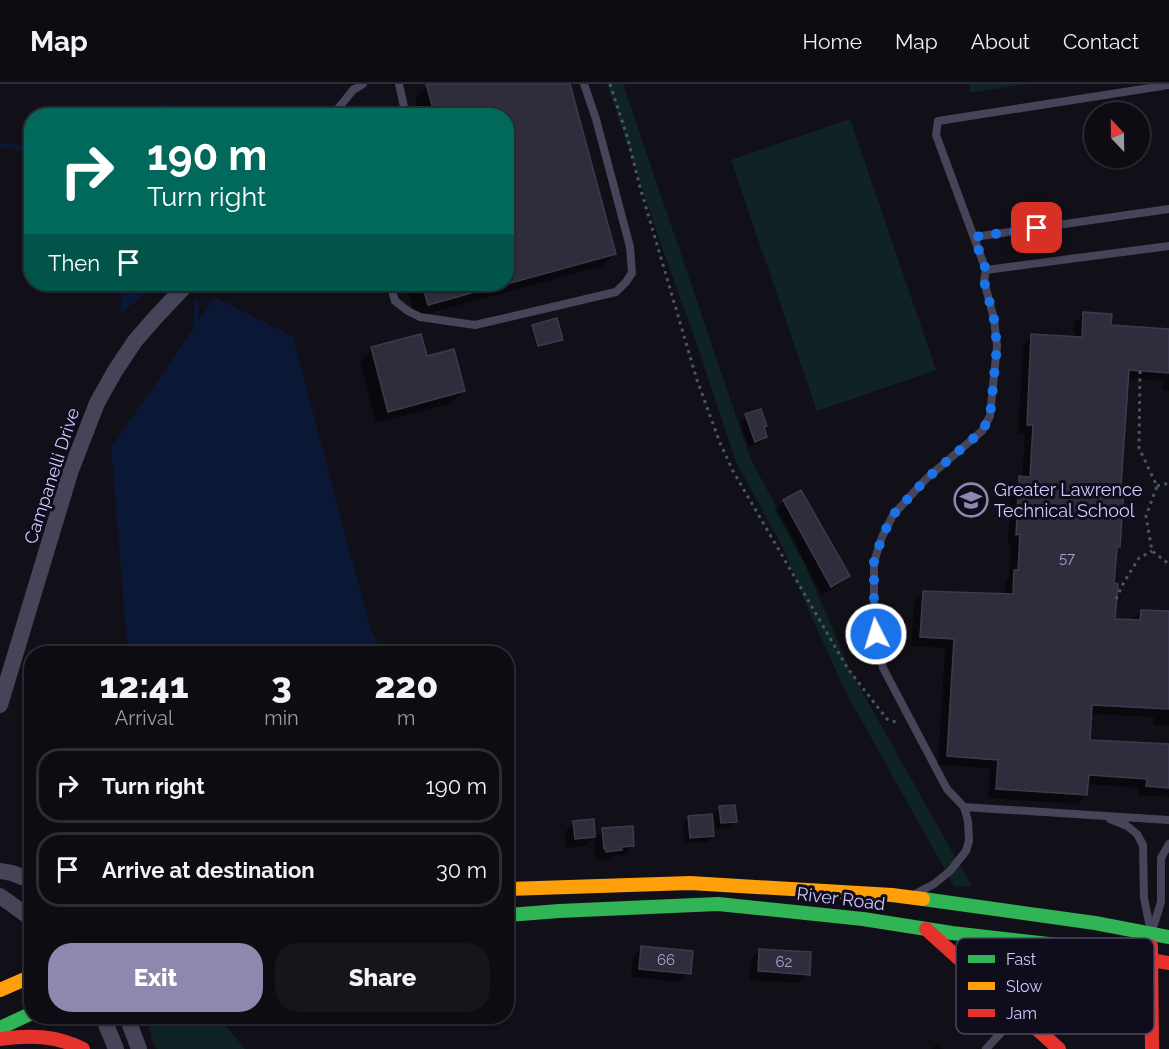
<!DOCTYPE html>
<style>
body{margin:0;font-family:Raleway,sans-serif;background:#16151b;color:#f1f3f6;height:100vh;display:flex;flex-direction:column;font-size:22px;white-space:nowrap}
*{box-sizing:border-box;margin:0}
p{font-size:20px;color:#9a9b9f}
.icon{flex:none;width:33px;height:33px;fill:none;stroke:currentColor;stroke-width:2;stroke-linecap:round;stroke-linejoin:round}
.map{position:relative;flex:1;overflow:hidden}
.sheet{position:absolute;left:24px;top:562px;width:490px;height:378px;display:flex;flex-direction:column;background:#0d0c12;border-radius:24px;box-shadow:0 2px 4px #0004,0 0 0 2px #2d2c32}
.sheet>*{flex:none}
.top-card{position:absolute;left:24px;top:24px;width:490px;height:183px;border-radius:24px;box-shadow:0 2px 4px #0004,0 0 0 2px #2d2c32;background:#00695c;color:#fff;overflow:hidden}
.needle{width:39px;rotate:338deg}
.fabs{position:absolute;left:1084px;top:18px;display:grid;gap:12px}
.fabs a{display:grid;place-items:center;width:66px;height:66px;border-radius:50%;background:#0d0c12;box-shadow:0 2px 4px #0004,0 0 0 2px #2d2c32;font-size:30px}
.pin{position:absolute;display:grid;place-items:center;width:51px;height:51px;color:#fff;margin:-26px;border-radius:12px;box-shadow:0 3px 9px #0006}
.me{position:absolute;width:66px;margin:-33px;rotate:355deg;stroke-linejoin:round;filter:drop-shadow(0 0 4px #0008)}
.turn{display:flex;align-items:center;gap:21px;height:126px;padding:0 24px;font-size:27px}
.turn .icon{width:78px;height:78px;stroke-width:2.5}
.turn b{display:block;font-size:42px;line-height:51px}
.then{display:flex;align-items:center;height:57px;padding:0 24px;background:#0003;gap:12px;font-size:22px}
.eta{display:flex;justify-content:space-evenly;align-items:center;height:102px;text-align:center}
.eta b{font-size:36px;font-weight:800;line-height:42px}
.action{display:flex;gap:12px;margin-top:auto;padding:12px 24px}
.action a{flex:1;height:69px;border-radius:24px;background:#8d88ae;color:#fff;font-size:24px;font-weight:800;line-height:69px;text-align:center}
.action a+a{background:#16151b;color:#f1f3f6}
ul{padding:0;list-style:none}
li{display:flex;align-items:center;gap:18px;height:75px;margin:0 12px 9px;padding:0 12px;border:3px solid #2d2c32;border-radius:24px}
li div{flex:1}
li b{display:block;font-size:22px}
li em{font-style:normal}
header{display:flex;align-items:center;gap:36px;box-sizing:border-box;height:84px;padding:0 30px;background:#0d0c12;border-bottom:2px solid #2d2c32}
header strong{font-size:28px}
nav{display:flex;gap:33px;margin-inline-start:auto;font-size:21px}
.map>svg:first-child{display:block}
</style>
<header>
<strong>Map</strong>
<nav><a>Home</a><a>Map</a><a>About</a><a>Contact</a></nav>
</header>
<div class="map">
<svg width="1169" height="965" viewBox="0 0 1169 965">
<rect width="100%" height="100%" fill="#111018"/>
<!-- green -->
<path fill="#0f2324" d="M 607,0 L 623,0 L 751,376 L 795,457 L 850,586 L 972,803 L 954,802 L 844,605 L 806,520 L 783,464 L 736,378 L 698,263 L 663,166 Z
M 969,0 L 1026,0 L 970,9 Z
M 850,35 L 936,286 L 817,327 L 731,76 Z
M 148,933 L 219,933 L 245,965 L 157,965 L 152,957 Z"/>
<!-- water -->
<path fill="#0b1835" d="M 164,19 L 193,31 L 138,31 L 137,30 Z
M 123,200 L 157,200 L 120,230 Z
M 215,213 L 293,253 L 370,544 L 383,570 L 128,570 L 111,364 Z"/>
<!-- shadow -->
<path fill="#0007" d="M 436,0 L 569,0 L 614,170 L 602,182 L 415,233 L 406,200 L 507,200 L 507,32 L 419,32 L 415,15 L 427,2 Z
M 1084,230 L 1110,242 L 1169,247 L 1169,307 L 1163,306 L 1163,297 L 1127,295 L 1120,402 L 1118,462 L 1115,466 L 1113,501 L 1113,536 L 1132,536 L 1141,527 L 1169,529 L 1169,642 L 1153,641 L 1154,633 L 1090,630 L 1089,657 L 1169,662 L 1169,713 L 1138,711 L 1138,704 L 1087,700 L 1086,710 L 1077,720 L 988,714 L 990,684 L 938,681 L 945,564 L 911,562 L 914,518 L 923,508 L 1005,511 L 1005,497 L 1009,492 L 1011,459 L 1008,459 L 1011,403 L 1020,394 L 1022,394 L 1025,350 L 1018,349 L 1023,261 L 1032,252 L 1074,254 L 1074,239 Z
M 533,242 L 561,255 L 559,258 L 536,264 L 531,244 Z
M 372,265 L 426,274 L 464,307 L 451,319 L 376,339 L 360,277 Z
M 746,332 L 766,342 L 763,345 L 766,353 L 760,359 L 749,363 L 740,338 Z
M 784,417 L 848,492 L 839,501 L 822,511 L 775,426 Z
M 720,724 L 735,738 L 730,744 L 716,745 L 714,730 Z
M 689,733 L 713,752 L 707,758 L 684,759 L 683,739 Z
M 592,737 L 594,755 L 603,746 L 633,761 L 624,771 L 615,771 L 611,775 L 598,776 L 597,773 L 595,773 L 594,753 L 585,762 L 566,764 L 565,748 L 574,739 Z
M 642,864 L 689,889 L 680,898 L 631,893 L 633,873 Z
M 760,866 L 808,890 L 799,899 L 749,896 L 751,875 Z
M 507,878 L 515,879 L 514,898 L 507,906 Z
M 372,933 L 391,933 L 377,939 L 375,935 L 373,936 Z
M 937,960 L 943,965 L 932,965 Z"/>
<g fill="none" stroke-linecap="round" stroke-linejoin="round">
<!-- stream -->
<path stroke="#0b1835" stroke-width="4.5" d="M 0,61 L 32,65
M 195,247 L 197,218"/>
</g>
<!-- building -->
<path fill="#2f2c3c" stroke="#3d3a4d" stroke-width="1.5" d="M 426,0 L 570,0 L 616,170 L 507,200 L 507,32 L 435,32 Z
M 422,200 L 493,200 L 493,203 L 428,221 Z
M 1083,228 L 1112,230 L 1111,241 L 1169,245 L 1169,289 L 1129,286 L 1121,401 L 1124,401 L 1120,463 L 1117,463 L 1114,499 L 1118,500 L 1115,535 L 1140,536 L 1141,526 L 1169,527 L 1169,625 L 1092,621 L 1090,656 L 1169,660 L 1169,704 L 1146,702 L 1147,695 L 1089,691 L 1087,711 L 996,705 L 998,676 L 947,672 L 954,555 L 920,553 L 923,507 L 1013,510 L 1014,486 L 1018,486 L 1020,450 L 1016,451 L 1019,392 L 1030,393 L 1033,341 L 1027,341 L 1031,250 L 1082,253 Z
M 557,234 L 563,256 L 538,262 L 532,241 Z
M 421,250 L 427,272 L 454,265 L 465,307 L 388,328 L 371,263 Z
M 761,325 L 767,342 L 764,343 L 767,353 L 755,358 L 745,330 Z
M 801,406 L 850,492 L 831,503 L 783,416 Z
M 735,721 L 737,738 L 721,739 L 719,722 Z
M 712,730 L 714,752 L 690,754 L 688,732 Z
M 594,735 L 595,753 L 575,755 L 573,737 Z
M 633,742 L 634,762 L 621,763 L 622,766 L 606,768 L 606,764 L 604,765 L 602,744 Z
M 641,862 L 693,867 L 691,890 L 639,885 Z
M 759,865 L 811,868 L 810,891 L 758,887 Z"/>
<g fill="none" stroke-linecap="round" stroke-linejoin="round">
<!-- path -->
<path stroke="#495763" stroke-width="3" stroke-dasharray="3 4.5" stroke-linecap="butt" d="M 610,0 L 627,52 L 640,103 L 697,296 L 720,359 L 733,387 L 848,585 L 887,635 L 898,639
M 1140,287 L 1139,364 L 1157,402 L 1146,432 L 1152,467 L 1169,480
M 1157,402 L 1169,399
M 1116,515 L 1124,498 L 1139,474 L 1152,467
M 72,940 L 88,934"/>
<!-- lane -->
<path stroke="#464459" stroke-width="8" d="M 399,0 L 406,32
M 332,32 L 353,6 L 363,0
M 974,153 L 1169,125
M 986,186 L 936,51 L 938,37 L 1169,1
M 390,200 L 395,217 L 408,227 L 420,233 L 475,241 L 616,208 L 626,198 L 632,189 L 630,163 L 596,35 L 584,0
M 964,723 L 1169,736
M 1110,735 L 1127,742 L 1137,750 L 1143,761 L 1144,814 L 1151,848
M 917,809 L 934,800 L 950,787 L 966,767 L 969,757 L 968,737 L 964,723 L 947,705 L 883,584 L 876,550 L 874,517 L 874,478 L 882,453 L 893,431 L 926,395 L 982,347 L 990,332 L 997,262 L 994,235 L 984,197 L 986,186 L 1169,162
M 1152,847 L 1161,818 L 1161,774 L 1169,760
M 986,965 L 1019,929"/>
<!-- street -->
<path stroke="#464459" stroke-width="16" d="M 0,621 L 71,386 L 97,319 L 115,287 L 135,257 L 155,234 L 187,200
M 0,787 L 12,789 L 32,797
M 0,812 L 32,835
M 103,933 L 116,965
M 127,933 L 139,965"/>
<!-- fast -->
<path stroke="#30b455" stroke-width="14" d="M 923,815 L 1095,839 L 1169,853
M 507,831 L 559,827 L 718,820 L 863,835 L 952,849 L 1057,861
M 1085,865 L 1114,890 L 1129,907 L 1150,946
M 0,944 L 32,929"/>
<!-- slow -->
<path stroke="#ff9f0a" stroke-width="14" d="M 507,805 L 690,799 L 892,811 L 923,815
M 0,906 L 32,892"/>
<!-- jam -->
<path stroke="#e5322d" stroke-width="14" d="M 926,845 L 1059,965
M 1057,861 L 1084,864 L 1169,879
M 1151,862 L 1152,965
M 0,955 C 29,951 56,951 83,965"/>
</g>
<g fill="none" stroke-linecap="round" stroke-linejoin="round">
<!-- route -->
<path stroke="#1a73e8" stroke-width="10" stroke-dasharray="0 18" d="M 876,550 L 874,517 L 874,478 L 882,453 L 893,431 L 926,395 L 982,347 L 990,333 L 997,262 L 994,235 L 984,197 L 986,186 L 974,153 L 1037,144"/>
</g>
<!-- icons -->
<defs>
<g id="school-ring" transform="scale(1.725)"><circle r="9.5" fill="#0f0c1c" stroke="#8d88ae" stroke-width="1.5"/><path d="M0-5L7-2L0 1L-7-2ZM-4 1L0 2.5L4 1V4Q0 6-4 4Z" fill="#8d88ae"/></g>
</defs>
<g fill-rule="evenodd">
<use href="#school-ring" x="971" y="416"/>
</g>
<g text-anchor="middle" stroke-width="6" stroke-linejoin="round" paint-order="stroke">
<!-- number labels -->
<g font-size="15" fill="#a8a2ce">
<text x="1067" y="479">57</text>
<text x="666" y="881">66</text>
<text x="784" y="883">62</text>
</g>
<!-- street labels -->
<g font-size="18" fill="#d0c9fe" stroke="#0f0c1c">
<text transform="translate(52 392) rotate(-72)" y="6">Campanelli Drive</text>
<text transform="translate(841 815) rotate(7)" y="6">River Road</text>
</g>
<!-- poi labels -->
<g font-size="18" fill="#d0c9fe" stroke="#0f0c1c" text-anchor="start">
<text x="994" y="412">Greater Lawrence<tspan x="994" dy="21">Technical School</tspan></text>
</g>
</g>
<!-- legend -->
<rect x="956" y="854" width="198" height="96" rx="9" fill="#0f0c1c" stroke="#494560" stroke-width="1.5"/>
<rect x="968" y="871" width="27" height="8" fill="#30b455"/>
<rect x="968" y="898" width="27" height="8" fill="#ff9f0a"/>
<rect x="968" y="925" width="27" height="8" fill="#e5322d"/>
<g font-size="16" fill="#d0c9fe">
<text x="1006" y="881">Fast</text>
<text x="1006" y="908">Slow</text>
<text x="1006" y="935">Jam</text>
</g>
</svg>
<div class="fabs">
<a><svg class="needle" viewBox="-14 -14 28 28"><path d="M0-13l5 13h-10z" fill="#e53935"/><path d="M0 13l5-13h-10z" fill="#9a9b9f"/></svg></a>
</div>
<div class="pin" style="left:1037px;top:144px;background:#d93025"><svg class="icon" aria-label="arrive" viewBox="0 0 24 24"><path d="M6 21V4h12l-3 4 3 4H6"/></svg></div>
<svg class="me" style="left:876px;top:550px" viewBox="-20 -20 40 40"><circle r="17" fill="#1a73e8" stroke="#fff" stroke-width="3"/><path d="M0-11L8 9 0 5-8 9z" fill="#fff"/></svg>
<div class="top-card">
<div class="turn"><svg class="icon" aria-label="right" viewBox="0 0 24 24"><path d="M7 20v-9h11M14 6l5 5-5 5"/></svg><div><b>190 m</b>Turn right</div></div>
<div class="then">Then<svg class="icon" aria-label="arrive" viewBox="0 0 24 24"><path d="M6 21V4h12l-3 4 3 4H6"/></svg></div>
</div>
<section class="sheet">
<div class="eta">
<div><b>12:41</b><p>Arrival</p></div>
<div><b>3</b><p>min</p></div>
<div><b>220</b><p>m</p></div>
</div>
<ul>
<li><svg class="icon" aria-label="right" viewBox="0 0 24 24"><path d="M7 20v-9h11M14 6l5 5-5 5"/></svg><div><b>Turn right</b></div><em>190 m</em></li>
<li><svg class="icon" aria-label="arrive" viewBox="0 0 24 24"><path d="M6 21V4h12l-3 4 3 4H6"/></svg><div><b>Arrive at destination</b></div><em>30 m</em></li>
</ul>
<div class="action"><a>Exit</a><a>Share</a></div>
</section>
</div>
